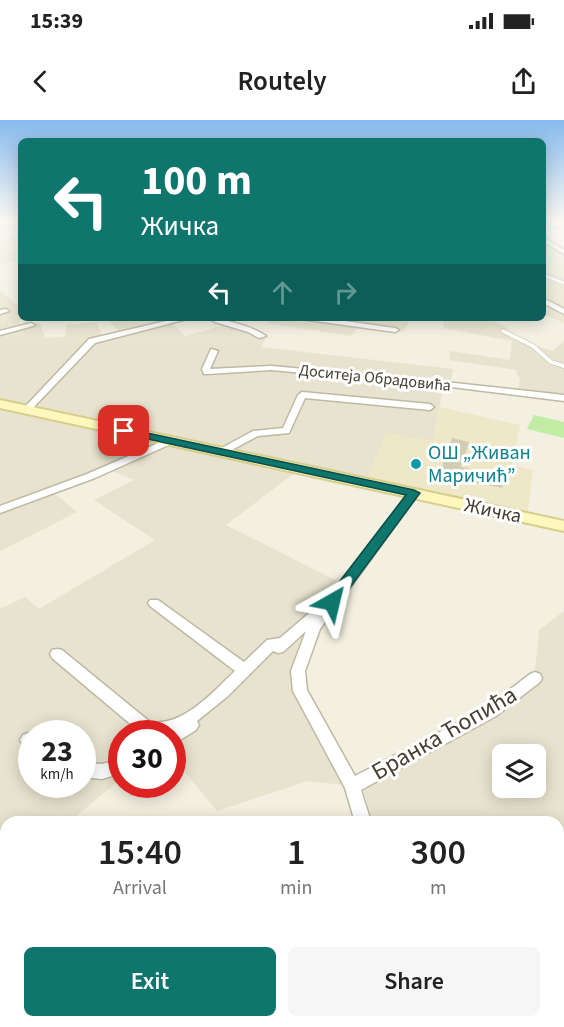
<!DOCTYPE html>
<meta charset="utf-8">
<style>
body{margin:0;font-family:"Source Sans 3",sans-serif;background:#f6f6f6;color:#222;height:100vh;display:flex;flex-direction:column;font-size:22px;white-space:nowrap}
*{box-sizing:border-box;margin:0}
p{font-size:20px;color:#767676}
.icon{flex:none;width:33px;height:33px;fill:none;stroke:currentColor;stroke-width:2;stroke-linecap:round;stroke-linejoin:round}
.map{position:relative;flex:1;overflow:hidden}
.sheet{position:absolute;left:0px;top:696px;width:564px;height:212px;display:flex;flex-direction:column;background:#fff;border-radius:18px 18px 0 0;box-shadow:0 3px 15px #0003}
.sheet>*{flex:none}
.top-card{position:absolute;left:18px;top:18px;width:528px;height:183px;border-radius:9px;box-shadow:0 3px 15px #0003;background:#0f766e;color:#fff;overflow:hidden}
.tools{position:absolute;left:492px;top:624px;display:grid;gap:12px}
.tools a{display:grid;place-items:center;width:54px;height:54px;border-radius:9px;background:#fff;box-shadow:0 3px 15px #0003;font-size:30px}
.speed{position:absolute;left:18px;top:600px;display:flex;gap:12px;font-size:30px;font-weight:700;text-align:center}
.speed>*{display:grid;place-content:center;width:78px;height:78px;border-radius:50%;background:#fff;box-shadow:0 3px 15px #0003;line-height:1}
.speed small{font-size:15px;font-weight:400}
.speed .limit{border:9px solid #d22;background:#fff;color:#111}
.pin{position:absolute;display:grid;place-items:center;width:51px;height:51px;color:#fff;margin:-26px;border-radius:12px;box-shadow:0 3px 9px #0006}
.me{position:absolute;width:66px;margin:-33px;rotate:37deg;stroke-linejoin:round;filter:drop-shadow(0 0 4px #0008)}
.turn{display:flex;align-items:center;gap:21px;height:126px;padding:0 24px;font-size:27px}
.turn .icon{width:78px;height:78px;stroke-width:2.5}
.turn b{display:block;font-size:42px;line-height:51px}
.lanes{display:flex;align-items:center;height:57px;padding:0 24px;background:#0003;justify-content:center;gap:30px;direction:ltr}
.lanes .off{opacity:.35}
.eta{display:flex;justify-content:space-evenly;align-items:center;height:102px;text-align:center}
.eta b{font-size:36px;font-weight:600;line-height:42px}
.button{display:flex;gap:12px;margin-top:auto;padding:12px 24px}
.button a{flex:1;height:69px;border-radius:9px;background:#0f766e;color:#fff;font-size:24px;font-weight:600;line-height:69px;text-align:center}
.button a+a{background:#f6f6f6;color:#222}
.status{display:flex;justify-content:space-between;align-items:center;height:42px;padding:0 30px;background:#fff;direction:ltr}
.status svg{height:16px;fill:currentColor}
header{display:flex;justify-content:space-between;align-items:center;height:78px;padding:0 24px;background:#fff;font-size:27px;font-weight:600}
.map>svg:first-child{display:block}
</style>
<div class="status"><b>15:39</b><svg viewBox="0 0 49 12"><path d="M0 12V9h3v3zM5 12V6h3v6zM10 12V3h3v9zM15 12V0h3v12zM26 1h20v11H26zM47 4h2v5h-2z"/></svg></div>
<header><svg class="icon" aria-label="back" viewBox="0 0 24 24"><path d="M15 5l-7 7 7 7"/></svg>Routely<svg class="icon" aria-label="share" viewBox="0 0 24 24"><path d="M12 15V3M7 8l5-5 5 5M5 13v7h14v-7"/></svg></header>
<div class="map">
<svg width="564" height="907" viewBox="0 0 564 907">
<rect width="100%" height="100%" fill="#f3f0e1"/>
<!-- residential -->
<path fill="#e7e3ce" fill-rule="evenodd" d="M 0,101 L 21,101 L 21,126 L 11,128 L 21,133 L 21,139 L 0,145 Z
M 543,118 L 564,132 L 564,203 L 543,194 Z
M 0,171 L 21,188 L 22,198 L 16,208 L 40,203 L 45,218 L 65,217 L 67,205 L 97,202 L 102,217 L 120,213 L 106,199 L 174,198 L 177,200 L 171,202 L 185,216 L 225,205 L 254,211 L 267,216 L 261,227 L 453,249 L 450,265 L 444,264 L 433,321 L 365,363 L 300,349 L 226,405 L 345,465 L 314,507 L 300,571 L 352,666 L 308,661 L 217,691 L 173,638 L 172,614 L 122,614 L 121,659 L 69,702 L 6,702 L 6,754 L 0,759 L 0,489 L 25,477 L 39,489 L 155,420 L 94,380 L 134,360 L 109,349 L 53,372 L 77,392 L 0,431 ZM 32,614 L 82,614 L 82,664 L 32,664 Z
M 270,198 L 379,198 L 409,202 L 404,211 L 361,205 L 351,216 L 267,203 Z
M 444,198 L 487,198 L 510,209 L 504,210 L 526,223 L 553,231 L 564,221 L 564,278 L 518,273 L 520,260 L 516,250 L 449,240 L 450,231 L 510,240 L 512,221 L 443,208 Z
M 564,491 L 564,907 L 424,907 L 422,902 L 558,902 L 558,702 L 372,702 L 363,667 L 534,559 L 539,510 ZM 502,634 L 536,634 L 536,668 L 502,668 Z"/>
<!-- education -->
<path fill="#eee8c9" d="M 440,287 L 520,305 L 512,345 L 533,350 L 527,397 L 365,363 L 386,313 L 433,321 Z"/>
<!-- green -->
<path fill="#c2eca4" d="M 534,295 L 564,302 L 564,318 L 527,309 Z"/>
<!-- building -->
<path fill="#d4cdb5" d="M 452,318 L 469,322 L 461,347 L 505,356 L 502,368 L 439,355 Z"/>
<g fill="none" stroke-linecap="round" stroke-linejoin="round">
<!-- service-far1 casing -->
<g stroke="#beb9a3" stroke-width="4.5">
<path id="service-far1" d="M 21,110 L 13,112 L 21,118
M 543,155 L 564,163"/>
</g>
<!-- service casing -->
<g stroke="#beb9a3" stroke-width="5">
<path id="service" d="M 503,211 L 533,226 L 551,242 L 564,246"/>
</g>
<!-- minor casing -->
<g stroke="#beb9a3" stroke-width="3">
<path id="minor" d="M 564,101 L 564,105 L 543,109 L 543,105 Z
M 543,117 L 564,130 L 564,134 L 543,121 Z
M 543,178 L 564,189 L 564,194 L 543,183 Z
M 0,190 L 6,189 L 9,191 L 0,194 Z
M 179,198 L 191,198 L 95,223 L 29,292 L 22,290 L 89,219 Z
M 208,198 C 222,198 254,207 266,216 L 259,218 L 248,212 L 215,202 Z
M 305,198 L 323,198 L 395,208 L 399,210 L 395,212 L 308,200 Z
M 31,203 L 35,205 L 33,206 L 0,215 L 0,211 Z
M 211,229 L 218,231 L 210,249 L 271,246 L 427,260 L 564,275 L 564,281 L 427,264 L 271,250 L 207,254 L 204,254 L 202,249 Z
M 302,272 L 430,284 L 434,287 L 430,290 L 305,278 L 289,313 L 258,316 L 224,334 L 218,334 L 218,330 L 253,311 L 283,308 L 298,275 Z
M 170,318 L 175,321 L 173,323 L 95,358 L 0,393 L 0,386 L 87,354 Z
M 414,370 L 419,373 L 320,509 L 305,551 L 307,570 L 355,656 L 486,588 L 530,554 L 535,552 L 540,554 L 542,558 L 540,562 L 496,596 L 361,670 L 371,702 L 355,702 L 345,668 L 293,571 L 291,551 L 306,511 L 283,532 L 278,533 L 273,531 L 228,576 L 197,601 L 199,605 L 196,610 L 172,625 L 172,614 L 141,613 L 52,538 L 50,534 L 52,530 L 57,529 L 62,530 L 150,602 C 183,607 213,572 235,551 L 150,486 L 148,483 L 150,480 L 158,480 L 244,542 L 267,520 L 280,518 L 314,489 L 321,488 L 410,371 Z
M 28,613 L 32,614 L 32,629 L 23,625 L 20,620 L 23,615 Z
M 122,639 L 122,653 L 102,659 L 82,657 L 82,643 L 102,644 Z
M 564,795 L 564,816 L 558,819 L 558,798 Z
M 412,902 L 432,902 L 435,907 L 413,907 Z"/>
</g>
<!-- secondary casing -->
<g stroke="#d7ce8b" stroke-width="4">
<path id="secondary" d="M 0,280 L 564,401 L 564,411 L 0,288 Z"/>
</g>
<!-- service-far1 -->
<use href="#service-far1" stroke="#fff" stroke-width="3"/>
<!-- service -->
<use href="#service" stroke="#fff" stroke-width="4"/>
<!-- minor -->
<use href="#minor" fill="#fff" fill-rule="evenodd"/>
<!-- secondary -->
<use href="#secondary" fill="#fff8be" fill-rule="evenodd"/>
</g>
<!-- sky -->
<linearGradient id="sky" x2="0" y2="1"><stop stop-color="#87baee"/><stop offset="0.44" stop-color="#faf8f2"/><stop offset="1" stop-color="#faf8f2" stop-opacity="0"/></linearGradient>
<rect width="564" height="228" fill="url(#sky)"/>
<!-- route -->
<path fill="#0f766e" stroke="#0a4d48" stroke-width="1.5" d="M 124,308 L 414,370 L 420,373 L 337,485 L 327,485 L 325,482 L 327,478 L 406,375 L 120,313 L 119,311 Z"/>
<!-- markers -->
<circle fill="#0f9aa8" stroke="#fff" stroke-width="2" cx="416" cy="344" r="6"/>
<g text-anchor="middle" stroke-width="6" stroke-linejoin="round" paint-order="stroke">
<!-- far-street labels -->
<g font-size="16" fill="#443f31" stroke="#fff">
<text transform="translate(375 257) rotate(6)" y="6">Доситеја Обрадовића</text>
</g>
<!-- culture labels -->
<g font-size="20" fill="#0d838f" stroke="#fff" text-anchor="start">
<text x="428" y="339">ОШ „Живан<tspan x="428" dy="23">Маричић”</tspan></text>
</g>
<!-- street labels -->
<g font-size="20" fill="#443f31" stroke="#fff">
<text transform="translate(493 390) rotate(12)" y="7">Жичка</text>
</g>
<!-- near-street labels -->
<g font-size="24" fill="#443f31" stroke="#fff">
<text transform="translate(444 613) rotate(-30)" y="8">Бранка Ћопића</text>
</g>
</g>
</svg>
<div class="tools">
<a><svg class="icon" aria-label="layers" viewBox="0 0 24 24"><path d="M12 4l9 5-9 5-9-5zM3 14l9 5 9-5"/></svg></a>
</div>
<div class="speed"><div>23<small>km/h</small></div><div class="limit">30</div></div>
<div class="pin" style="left:124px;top:311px;background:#d93025"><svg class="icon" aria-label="arrive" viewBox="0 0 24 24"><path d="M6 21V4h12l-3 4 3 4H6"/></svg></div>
<svg class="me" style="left:332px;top:482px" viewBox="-20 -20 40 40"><path d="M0-17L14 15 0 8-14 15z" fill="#0f766e" stroke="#fff" stroke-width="4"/></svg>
<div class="top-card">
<div class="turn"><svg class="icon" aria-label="left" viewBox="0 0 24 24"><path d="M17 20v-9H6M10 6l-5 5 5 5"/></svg><div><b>100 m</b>Жичка</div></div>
<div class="lanes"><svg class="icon" aria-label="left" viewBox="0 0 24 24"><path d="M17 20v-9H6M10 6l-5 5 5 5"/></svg><svg class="icon off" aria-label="ahead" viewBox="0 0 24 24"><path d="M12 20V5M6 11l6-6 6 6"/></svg><svg class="icon off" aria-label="right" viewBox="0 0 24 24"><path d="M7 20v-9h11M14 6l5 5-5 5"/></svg></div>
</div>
<section class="sheet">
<div class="eta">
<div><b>15:40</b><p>Arrival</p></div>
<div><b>1</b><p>min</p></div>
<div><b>300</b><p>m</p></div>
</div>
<div class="button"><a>Exit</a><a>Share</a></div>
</section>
</div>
